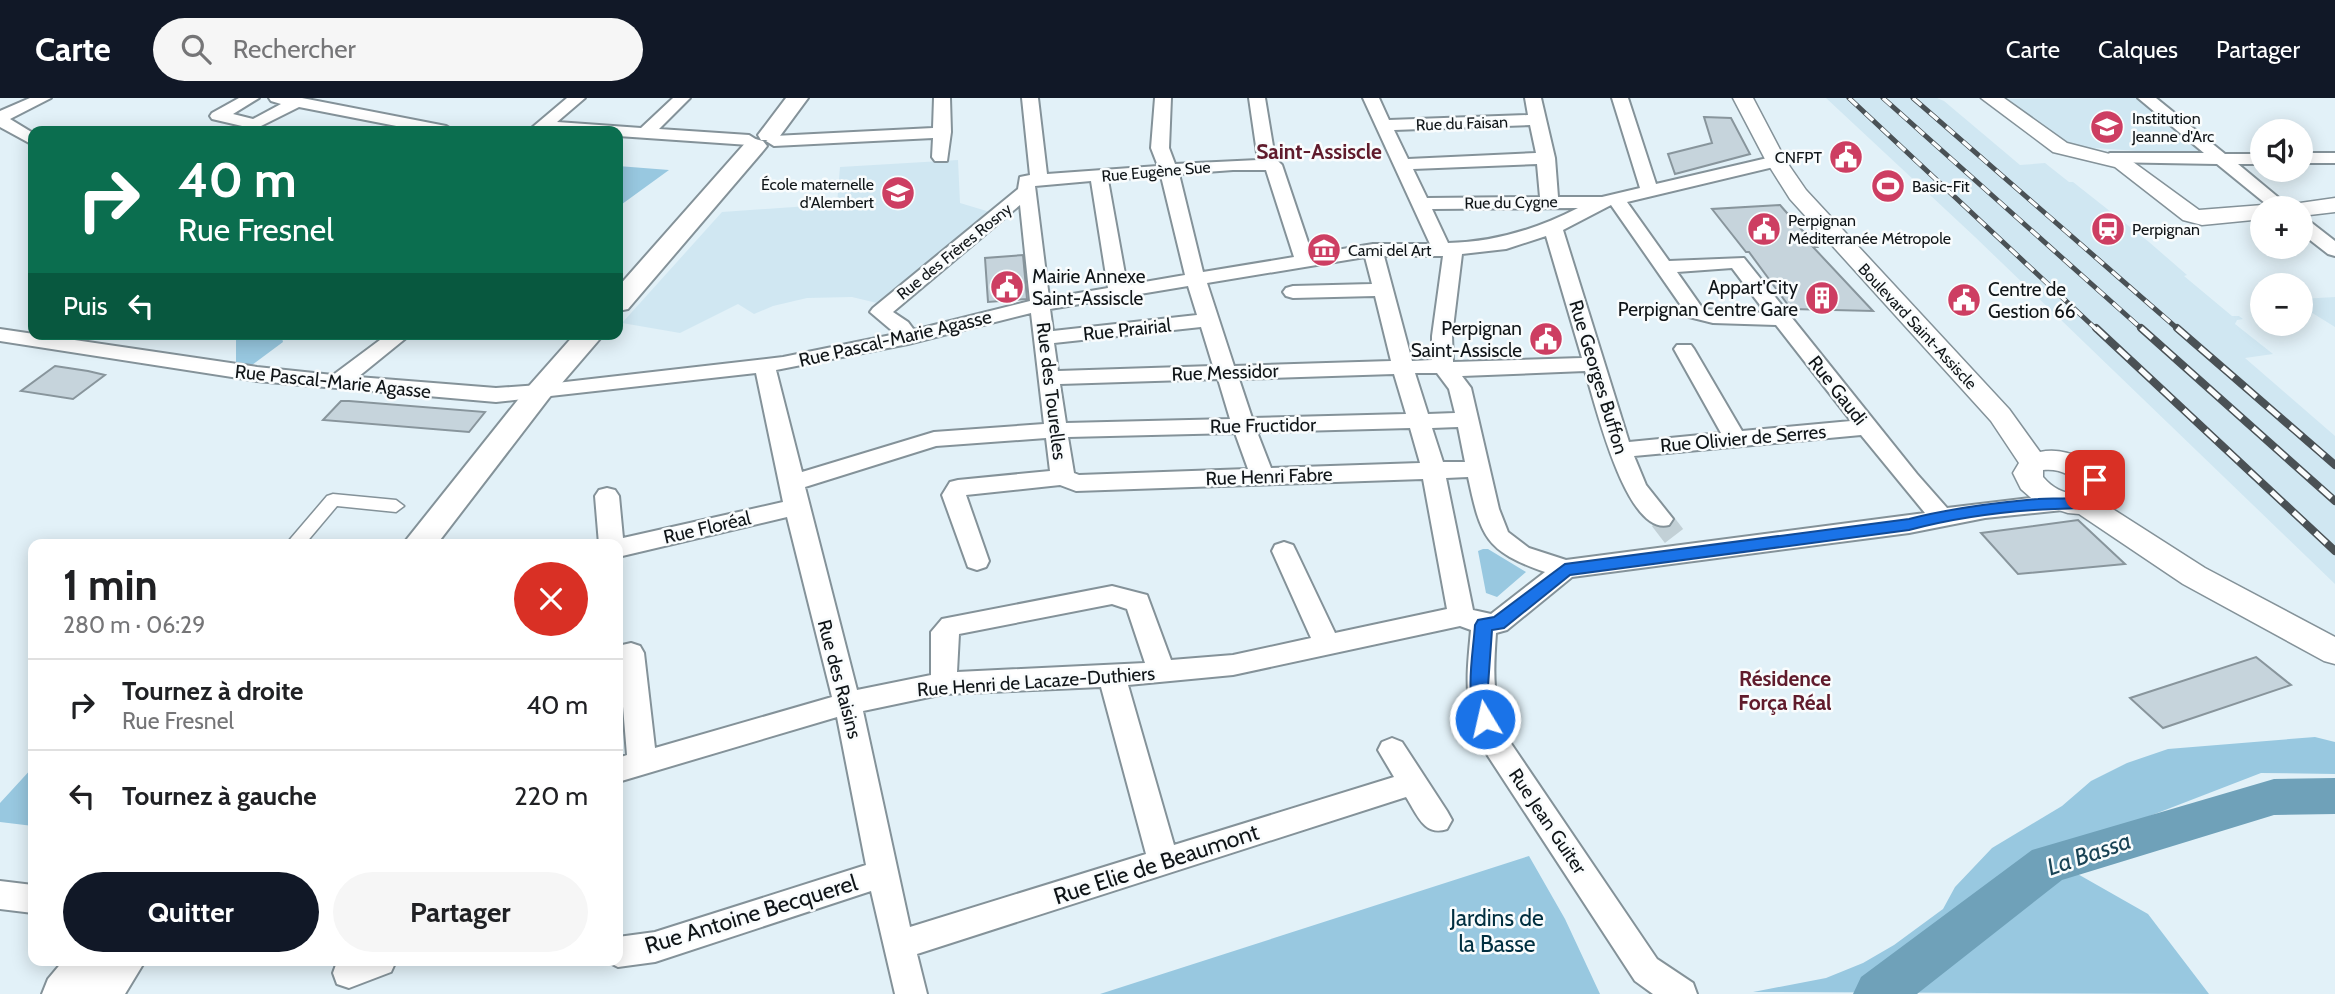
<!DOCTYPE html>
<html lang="fr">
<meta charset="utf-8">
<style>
body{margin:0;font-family:Cabin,sans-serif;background:#f6f6f6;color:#202124;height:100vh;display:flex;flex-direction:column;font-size:26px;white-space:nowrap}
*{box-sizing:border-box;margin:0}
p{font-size:23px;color:#757577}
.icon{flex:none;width:38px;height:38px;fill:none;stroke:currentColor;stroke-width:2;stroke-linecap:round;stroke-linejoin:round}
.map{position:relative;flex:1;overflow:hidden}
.sheet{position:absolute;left:28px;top:441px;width:595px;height:427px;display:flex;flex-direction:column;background:#fff;border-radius:14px;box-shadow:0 4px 18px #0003}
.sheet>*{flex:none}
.top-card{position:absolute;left:28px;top:28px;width:595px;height:214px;border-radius:14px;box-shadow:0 4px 18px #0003;background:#0b6e4f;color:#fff;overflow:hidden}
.fabs{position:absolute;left:2250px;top:21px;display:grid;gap:14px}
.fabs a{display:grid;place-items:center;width:63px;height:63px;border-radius:50%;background:#fff;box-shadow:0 4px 18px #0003;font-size:35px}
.pin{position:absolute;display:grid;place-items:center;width:60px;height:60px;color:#fff;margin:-30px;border-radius:14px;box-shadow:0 4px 10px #0006}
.me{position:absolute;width:77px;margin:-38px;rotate:351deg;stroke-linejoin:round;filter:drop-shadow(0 0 5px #0008)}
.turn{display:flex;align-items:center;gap:24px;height:147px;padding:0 35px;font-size:32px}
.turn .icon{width:91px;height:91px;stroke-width:2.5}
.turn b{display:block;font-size:49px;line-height:60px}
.then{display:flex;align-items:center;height:66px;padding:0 35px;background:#0003;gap:14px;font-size:26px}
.round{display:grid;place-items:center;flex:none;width:74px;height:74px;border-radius:37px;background:#f6f6f6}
.headline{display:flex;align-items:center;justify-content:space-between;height:119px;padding:0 35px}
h1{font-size:42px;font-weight:700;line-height:52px}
.cta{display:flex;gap:14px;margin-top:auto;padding:14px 35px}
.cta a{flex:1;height:80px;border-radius:42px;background:#111827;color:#fff;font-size:28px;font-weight:700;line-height:80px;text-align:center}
.cta a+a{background:#f6f6f6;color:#202124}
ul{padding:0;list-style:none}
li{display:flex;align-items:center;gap:21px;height:91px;padding:0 35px;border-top:2px solid #e0e0e0}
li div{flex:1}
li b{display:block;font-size:26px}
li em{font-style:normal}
header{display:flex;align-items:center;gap:42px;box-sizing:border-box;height:98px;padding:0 35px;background:#111827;color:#fff}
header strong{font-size:33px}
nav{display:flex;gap:38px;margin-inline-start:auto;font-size:24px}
.search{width:490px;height:63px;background:#f6f6f6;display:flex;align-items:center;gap:18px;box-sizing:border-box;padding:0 24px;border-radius:38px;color:#757577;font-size:26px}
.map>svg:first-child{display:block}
</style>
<header>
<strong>Carte</strong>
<div class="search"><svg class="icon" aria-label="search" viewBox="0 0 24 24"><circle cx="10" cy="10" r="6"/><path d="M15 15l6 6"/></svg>Rechercher</div>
<nav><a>Carte</a><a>Calques</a><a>Partager</a></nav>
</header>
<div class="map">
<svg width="2335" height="896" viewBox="0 0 2335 896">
<rect width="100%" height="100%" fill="#e2f1f8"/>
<!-- built -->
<path fill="#d0e7f2" d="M 1826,0 L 1937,0 L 1944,3 L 2020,67 L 2045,65 L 2069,84 L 2073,84 L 2149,144 L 2187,177 L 2184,178 L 2232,218 L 2239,218 L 2243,221 L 2237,222 L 2235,226 L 2273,256 L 2245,260 L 2335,338 L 2335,486 L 1975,139 Z
M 2138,0 L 2209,58 L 2066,48 L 2004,1 Z
M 958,62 L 960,105 L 990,114 L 877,205 L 852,199 L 807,200 L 773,208 L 754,216 L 738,206 L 680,235 L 622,225 L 722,114 L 837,106 L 840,69 Z
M 2335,199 L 2335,229 L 2301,208 L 2301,201 Z"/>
<!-- green -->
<path fill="#98c8e0" d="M 618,68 L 669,72 L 618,109 Z
M 236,236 L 281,236 L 283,244 L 252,267 L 236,266 Z
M 1483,451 L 1488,451 L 1526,474 L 1497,499 L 1486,495 L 1478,453 Z
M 2315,639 L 2335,644 L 2335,676 L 2261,675 L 2046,758 L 2148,816 L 2209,896 L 1753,894 L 1826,880 L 1863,865 L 1894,847 L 1943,811 L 1955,789 L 1992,750 L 2062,708 L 2091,683 L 2127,665 L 2168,651 Z
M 33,669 L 33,728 L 0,724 L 0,705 Z
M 1529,758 L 1565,821 L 1600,896 L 1100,896 Z"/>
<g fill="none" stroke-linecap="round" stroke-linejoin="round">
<!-- river -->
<path fill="#6fa1b9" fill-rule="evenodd" d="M 2335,680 L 2335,716 L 2274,717 L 2062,782 L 1917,896 L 1853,896 L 1861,879 L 2032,752 L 2274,681 Z"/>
</g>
<!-- building -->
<path fill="#c6d4dc" stroke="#88959c" stroke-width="2" d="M 1704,19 L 1731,20 L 1750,56 L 1675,76 L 1668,56 L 1712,45 Z
M 1780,107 L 1817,149 L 1813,149 L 1873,213 L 1791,211 L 1749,154 L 1746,154 L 1712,111 Z
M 1023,157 L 1027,201 L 988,204 L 985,160 Z
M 55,268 L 88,273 L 105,277 L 73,301 L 21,293 Z
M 341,303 L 349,303 L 485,314 L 469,334 L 323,322 Z
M 2078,422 L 2125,466 L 2018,476 L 1981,435 Z
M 2256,559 L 2291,587 L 2163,630 L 2130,600 Z"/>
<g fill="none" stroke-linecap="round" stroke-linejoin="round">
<!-- minor-tunnel -->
<path stroke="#c2d0d6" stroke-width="23" stroke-dasharray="23 11" stroke-linecap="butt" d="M 1661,421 L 1674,438"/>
<!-- pedestrian casing -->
<g stroke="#849299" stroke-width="3">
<path id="pedestrian" d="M 333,396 L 396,402 L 404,408 L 396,414 L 337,408 L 305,446 L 286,446 L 327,398 Z"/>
</g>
<!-- minor casing -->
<g stroke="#849299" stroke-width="4">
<path id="minor" d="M 30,0 L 51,0 L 10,21 L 33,35 L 33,47 L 0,29 L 0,13 Z
M 239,0 L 259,0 L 233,16 L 253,21 L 281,6 L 271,3 L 269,0 L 302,0 L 446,28 L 454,33 L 422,33 L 299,9 L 255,31 L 212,21 L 210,18 L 212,15 Z
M 567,0 L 585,0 L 557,24 L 641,30 L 673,0 L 690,0 L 659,31 L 749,37 L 757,42 L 749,47 L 618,38 L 618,33 L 528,33 Z
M 934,0 L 950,0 L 951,34 L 947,63 L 935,63 L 932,59 L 933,40 L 774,48 L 766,43 L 774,38 L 933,30 Z
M 1022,0 L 1038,0 L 1047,76 L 1158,68 L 1151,50 L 1155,0 L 1171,0 L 1169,50 L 1175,66 L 1258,62 L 1249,0 L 1265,0 L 1275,60 L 1282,67 L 1312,156 L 1373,146 L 1430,146 L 1363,0 L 1379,0 L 1389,22 L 1528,17 L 1525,0 L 1541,0 L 1555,60 L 1558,99 L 1602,99 L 1640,90 L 1612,0 L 1628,0 L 1656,86 L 1776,58 L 1785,63 L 1782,67 L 1627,104 L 1669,163 L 1744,160 L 1917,376 L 1947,410 L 2063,396 L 2071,398 L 2075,404 L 2071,410 L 2063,412 L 1985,420 L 1909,435 L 1572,479 L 1507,532 L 1496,535 C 1493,578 1492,604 1510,644 L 1657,861 L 1693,885 L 1697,896 L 1653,896 L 1635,883 L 1488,658 C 1463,608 1466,586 1471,532 L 1460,528 L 1233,577 L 1128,587 L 1174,747 L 1394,679 L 1378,652 L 1382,644 L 1392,640 L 1402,644 L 1447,713 L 1452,722 L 1447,731 C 1424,739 1417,716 1406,699 L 917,856 L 927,896 L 895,896 L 871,793 L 655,864 L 618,869 L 606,863 L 618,863 L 618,839 L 655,834 L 866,767 L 837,619 L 618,684 L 618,660 L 627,657 L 618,548 L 631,545 L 640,548 L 644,555 L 655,650 L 832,599 L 787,419 L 618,459 L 618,446 L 599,446 L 595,398 L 599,392 L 607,390 L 615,392 L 619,398 L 623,440 L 783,404 L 756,275 L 496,304 L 257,283 L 0,243 L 0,231 L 257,269 L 333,277 L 388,236 L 411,236 L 358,279 L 496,290 L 539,287 L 783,259 L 896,236 L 870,214 L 873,210 L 1018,91 L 1020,79 L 1030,77 ZM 1530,27 L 1536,55 L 1408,61 L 1394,32 ZM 1537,66 L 1540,99 L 1427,100 L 1413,71 ZM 1233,72 L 1266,72 L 1294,159 L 1203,174 L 1179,76 ZM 1161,78 L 1185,177 L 1127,187 L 1108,82 ZM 1091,83 L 1108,190 L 1049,200 L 1035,88 ZM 1020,107 L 1030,203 L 914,232 L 908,224 L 893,214 ZM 1611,107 L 1689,219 L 1713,225 L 1776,227 L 1851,323 L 1742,333 L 1694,251 L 1691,247 L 1677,247 L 1674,251 L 1721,335 L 1629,344 L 1563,132 ZM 1578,110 C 1537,131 1495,144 1448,145 L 1432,111 ZM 1546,138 L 1582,260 L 1453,264 L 1452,238 L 1462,156 L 1506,151 ZM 1384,158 L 1443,158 L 1432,238 L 1432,262 L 1412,263 ZM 1365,159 L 1372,186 L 1293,188 L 1286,190 L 1283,194 L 1286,198 L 1293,200 L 1375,198 L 1391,263 L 1234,268 L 1207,185 ZM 1732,170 L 1766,215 L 1703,211 L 1677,174 ZM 1188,188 L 1197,217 L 1053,233 L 1050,211 ZM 1031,215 L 1044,326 L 934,334 L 802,374 L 776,272 L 908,246 ZM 1201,229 L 1213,268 L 1058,273 L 1054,245 ZM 1585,273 C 1595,304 1626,439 1669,427 L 1673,421 L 1646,387 L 1634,358 L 1861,337 L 1925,415 L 1566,462 L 1529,450 L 1508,434 L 1499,411 L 1471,290 L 1462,278 ZM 1415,275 L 1437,275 L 1449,291 L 1455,315 L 1428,316 ZM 1394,276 L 1406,316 L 1252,320 L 1239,281 ZM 1218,281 L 1230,321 L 1066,325 L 1060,286 ZM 1458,329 L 1465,364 L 1443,364 L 1432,330 ZM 1410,330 L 1420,365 L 1271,370 L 1257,334 ZM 1235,335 L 1248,371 L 1079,377 L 1074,375 L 1068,339 ZM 1046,340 L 1050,373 L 958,382 L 950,384 L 942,397 L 968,469 L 977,472 L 986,469 L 989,463 L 966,397 L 1060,387 L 1076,393 L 1423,381 L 1447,511 L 1335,535 L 1296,453 L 1293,447 L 1284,444 L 1275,447 L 1272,453 L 1311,540 L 1233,557 L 1171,562 L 1147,497 L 1112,488 L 942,521 L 931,534 L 931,577 L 857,592 L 805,389 L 936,348 ZM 1468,379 C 1481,439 1485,453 1545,474 L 1491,516 L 1473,512 L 1446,380 ZM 1112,506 L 1127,511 L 1145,565 L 957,574 L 959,536 ZM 1101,589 L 1146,756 L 910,829 L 863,613 L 944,596 Z
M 2138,0 L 2156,0 L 2225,56 L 2263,56 L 2263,66 L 2238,66 L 2291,110 L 2271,110 L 2217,66 L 2104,64 L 2101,60 L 2110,55 L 2204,55 Z
M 2301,55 L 2335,55 L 2335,65 L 2301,65 Z
M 2301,121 L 2308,122 L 2335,143 L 2335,158 L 2328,156 L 2301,135 Z
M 0,783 L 33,787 L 33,815 L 0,811 Z
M 341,863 L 396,863 L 391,874 L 349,890 L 337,886 L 333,875 L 337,864 Z"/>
</g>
<!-- tertiary casing -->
<g stroke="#849299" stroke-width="3">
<path id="tertiary" d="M 1733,0 L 1753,0 L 1786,63 L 1806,92 L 2009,311 L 2040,354 C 2068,348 2100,366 2114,389 L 2108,408 L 2205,470 L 2335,539 L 2335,566 L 2324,563 L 2183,486 L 2079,416 L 2068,415 L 2037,405 L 2021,391 L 2013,375 L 2019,365 L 1991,323 L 1790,101 L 1766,63 ZM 2043,372 C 2060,370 2074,378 2086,390 L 2085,395 C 2068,398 2054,392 2043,379 Z
M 1981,0 L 2004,0 L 2067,45 L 2129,61 L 2199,112 L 2263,107 L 2271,110 L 2263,110 L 2263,121 L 2202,127 L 2183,122 L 2115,69 L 2053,54 Z
M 2335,100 L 2335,114 L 2301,118 L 2301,110 L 2290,110 L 2293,106 Z"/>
</g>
<!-- secondary casing -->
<g stroke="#849299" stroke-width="4">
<path id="secondary" d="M 786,0 L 808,0 L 777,42 L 761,42 L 758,37 Z
M 755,41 L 763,43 L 767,48 L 763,53 L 628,211 L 618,213 L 618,189 L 747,43 Z
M 575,236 L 604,236 L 549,300 L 437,446 L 403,446 L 529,288 Z
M 63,863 L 145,863 L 125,896 L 42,896 L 48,881 Z"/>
</g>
<!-- pedestrian -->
<use href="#pedestrian" fill="#fff" fill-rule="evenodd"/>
<!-- minor -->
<use href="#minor" fill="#fff" fill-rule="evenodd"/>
<!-- tertiary -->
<use href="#tertiary" fill="#fff" fill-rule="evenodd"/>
<!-- secondary -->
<use href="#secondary" fill="#fff" fill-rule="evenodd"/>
<!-- rail-far1 casing -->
<g stroke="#4a5155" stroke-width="5">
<path id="rail-far1" d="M 1849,0 L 2097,232
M 1883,0 L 2143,232
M 1913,0 L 2179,232"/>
</g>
<!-- rail casing -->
<g stroke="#4a5155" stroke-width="8">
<path id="rail" d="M 2096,230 L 2335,453
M 2141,230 L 2335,403
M 2177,230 L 2335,367"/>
</g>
<!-- rail-far1 -->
<use href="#rail-far1" stroke="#f9fcfd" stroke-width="3.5" stroke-dasharray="11" stroke-linecap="butt"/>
<!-- rail -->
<use href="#rail" stroke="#f9fcfd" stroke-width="5" stroke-dasharray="15" stroke-linecap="butt"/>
</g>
<!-- route -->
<path fill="#1a73e8" stroke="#114b97" stroke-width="2" d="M 2095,377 L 2100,378 L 2108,396 L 2104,404 C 2081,413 2058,410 2034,412 C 1991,415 1950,421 1909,432 L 1570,477 L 1504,530 L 1492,532 L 1488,588 L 1494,621 L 1491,626 L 1485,628 L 1479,626 C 1464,597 1473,558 1475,527 L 1478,522 L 1494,519 L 1565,466 L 1909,421 C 1951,410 1994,405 2038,401 C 2055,399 2077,403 2092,397 L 2088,382 Z"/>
<!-- icons -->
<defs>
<g id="school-disc" transform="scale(1.75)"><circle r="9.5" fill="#cd3e62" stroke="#f9fcfd"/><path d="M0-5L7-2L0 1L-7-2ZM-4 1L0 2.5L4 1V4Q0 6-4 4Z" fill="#fff"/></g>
<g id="civic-disc" transform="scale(1.75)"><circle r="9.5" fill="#cd3e62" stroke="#f9fcfd"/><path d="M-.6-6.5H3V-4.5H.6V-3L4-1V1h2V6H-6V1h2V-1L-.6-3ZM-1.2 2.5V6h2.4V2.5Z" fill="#fff"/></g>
<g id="stadium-disc" transform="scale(1.75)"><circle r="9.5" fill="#cd3e62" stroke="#f9fcfd"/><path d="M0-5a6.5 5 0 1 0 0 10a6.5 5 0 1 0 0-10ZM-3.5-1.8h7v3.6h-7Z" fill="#fff"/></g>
<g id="station-disc" transform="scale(1.75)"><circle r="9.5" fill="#cd3e62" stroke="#f9fcfd"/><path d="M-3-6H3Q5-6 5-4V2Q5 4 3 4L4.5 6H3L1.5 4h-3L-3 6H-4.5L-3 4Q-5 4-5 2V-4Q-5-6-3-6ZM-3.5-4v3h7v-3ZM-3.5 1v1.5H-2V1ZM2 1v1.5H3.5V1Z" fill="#fff"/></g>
<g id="museum-disc" transform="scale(1.75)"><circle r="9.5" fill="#cd3e62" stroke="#f9fcfd"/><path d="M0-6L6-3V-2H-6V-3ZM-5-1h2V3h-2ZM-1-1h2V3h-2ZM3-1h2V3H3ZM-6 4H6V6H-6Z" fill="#fff"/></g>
<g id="building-disc" transform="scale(1.75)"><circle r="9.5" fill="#cd3e62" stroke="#f9fcfd"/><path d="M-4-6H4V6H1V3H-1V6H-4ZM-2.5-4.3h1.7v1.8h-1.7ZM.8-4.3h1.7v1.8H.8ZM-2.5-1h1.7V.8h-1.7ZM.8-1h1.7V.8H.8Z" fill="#fff"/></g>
</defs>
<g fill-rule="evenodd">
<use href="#school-disc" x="2107" y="29"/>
<use href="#civic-disc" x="1846" y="59"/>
<use href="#stadium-disc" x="1888" y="88"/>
<use href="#school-disc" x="898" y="95"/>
<use href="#civic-disc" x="1764" y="131"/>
<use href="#station-disc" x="2108" y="131"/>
<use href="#museum-disc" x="1324" y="152"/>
<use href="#civic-disc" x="1007" y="189"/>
<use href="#building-disc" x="1822" y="200"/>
<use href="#civic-disc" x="1964" y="202"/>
<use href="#civic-disc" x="1546" y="241"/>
</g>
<g text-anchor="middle" stroke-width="5" stroke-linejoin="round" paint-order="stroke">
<!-- far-poi labels -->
<g font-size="16" fill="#101518" stroke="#f9fcfd" text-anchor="start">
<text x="2132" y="26">Institution<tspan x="2132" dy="18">Jeanne d'Arc</tspan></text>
<text x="1822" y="65" text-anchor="end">CNFPT</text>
<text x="874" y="92" text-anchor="end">École maternelle<tspan x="874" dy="18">d'Alembert</tspan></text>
<text x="1912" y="94">Basic-Fit</text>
<text x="1788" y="128">Perpignan<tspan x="1788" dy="18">Méditerranée Métropole</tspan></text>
<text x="2132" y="137">Perpignan</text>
<text x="1348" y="158">Cami del Art</text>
</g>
<!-- far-street labels -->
<g font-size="16" fill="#101518" stroke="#f9fcfd">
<text transform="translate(1462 25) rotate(-2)" y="6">Rue du Faisan</text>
<text transform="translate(1156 73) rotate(-5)" y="6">Rue Eugène Sue</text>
<text transform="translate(1511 104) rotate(-1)" y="6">Rue du Cygne</text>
<text transform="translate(954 153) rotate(-39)" y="6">Rue des Frères Rosny</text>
<text transform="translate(1918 228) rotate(47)" y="6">Boulevard Saint-Assiscle</text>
</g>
<!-- poi labels -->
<g font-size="19" fill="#101518" stroke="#f9fcfd" text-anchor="start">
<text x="1032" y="185">Mairie Annexe<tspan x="1032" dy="22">Saint-Assiscle</tspan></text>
<text x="1798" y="196" text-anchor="end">Appart'City<tspan x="1798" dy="22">Perpignan Centre Gare</tspan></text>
<text x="1988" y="198">Centre de<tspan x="1988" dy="22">Gestion 66</tspan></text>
<text x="1522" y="237" text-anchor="end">Perpignan<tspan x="1522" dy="22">Saint-Assiscle</tspan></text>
</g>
<!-- street labels -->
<g font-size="19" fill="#101518" stroke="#f9fcfd">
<text transform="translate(1127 231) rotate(-6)" y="7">Rue Prairial</text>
<text transform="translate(895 240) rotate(-13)" y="7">Rue Pascal-Marie Agasse</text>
<text transform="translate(1225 274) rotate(-2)" y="7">Rue Messidor</text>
<text transform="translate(1599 279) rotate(73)" y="7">Rue Georges Buffon</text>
<text transform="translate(333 283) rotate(6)" y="7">Rue Pascal-Marie Agasse</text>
<text transform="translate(1838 292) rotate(52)" y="7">Rue Gaudi</text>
<text transform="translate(1052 293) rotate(83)" y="7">Rue des Tourelles</text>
<text transform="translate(1263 327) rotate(-1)" y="7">Rue Fructidor</text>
<text transform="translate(1743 340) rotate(-5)" y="7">Rue Olivier de Serres</text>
<text transform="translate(1269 378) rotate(-2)" y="7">Rue Henri Fabre</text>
<text transform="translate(707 429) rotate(-13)" y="7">Rue Floréal</text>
<text transform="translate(840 581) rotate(75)" y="7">Rue des Raisins</text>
<text transform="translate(1036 583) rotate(-4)" y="7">Rue Henri de Lacaze-Duthiers</text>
<text transform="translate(1548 723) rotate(56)" y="7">Rue Jean Guiter</text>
</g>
<!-- far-district labels -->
<g font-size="21" font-weight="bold" fill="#601b2c" stroke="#f9fcfd">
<text x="1319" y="61">Saint-Assiscle</text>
</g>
<!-- neighbourhood labels -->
<g font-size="21" font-weight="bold" fill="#601b2c" stroke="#f9fcfd">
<text x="1785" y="588">Résidence<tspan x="1785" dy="24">Força Réal</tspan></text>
</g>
<!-- near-street labels -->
<g font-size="23" fill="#101518" stroke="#f9fcfd">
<text transform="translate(1156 766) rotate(-18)" y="8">Rue Elie de Beaumont</text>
<text transform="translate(751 816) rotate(-17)" y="8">Rue Antoine Becquerel</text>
</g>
<!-- near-park labels -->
<g font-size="23" fill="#002f40" stroke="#f9fcfd">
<text x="1497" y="828">Jardins de<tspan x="1497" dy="26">la Basse</tspan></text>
</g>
<!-- near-water labels -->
<g font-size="24" font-style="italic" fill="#194355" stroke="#f9fcfd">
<text transform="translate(2089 756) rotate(-19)" y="8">La Bassa</text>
</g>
</g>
</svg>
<div class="fabs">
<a><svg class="icon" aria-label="sound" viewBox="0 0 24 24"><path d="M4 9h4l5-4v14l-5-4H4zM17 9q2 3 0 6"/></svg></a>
<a>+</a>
<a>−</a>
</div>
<div class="pin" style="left:2095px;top:382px;background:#d93025"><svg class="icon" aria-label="arrive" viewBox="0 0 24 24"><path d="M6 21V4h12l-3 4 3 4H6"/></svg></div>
<svg class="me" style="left:1485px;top:621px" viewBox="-20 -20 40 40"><circle r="17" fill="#1a73e8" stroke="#fff" stroke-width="3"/><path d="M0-11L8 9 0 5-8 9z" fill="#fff"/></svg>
<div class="top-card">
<div class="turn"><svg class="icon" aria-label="right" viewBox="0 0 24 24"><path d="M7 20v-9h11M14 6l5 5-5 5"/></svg><div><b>40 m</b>Rue Fresnel</div></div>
<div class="then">Puis<svg class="icon" aria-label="left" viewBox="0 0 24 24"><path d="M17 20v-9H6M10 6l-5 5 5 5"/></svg></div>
</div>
<section class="sheet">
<div class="headline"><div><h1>1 min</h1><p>280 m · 06:29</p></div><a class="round" style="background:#d93025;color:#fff"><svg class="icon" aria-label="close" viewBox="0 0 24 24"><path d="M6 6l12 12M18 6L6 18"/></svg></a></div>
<ul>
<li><svg class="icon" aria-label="right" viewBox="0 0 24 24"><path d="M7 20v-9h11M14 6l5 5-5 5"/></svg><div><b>Tournez à droite</b><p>Rue Fresnel</p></div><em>40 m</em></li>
<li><svg class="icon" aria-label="left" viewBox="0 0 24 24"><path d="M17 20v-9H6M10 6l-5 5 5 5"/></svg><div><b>Tournez à gauche</b></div><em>220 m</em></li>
</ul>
<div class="cta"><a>Quitter</a><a>Partager</a></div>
</section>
</div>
